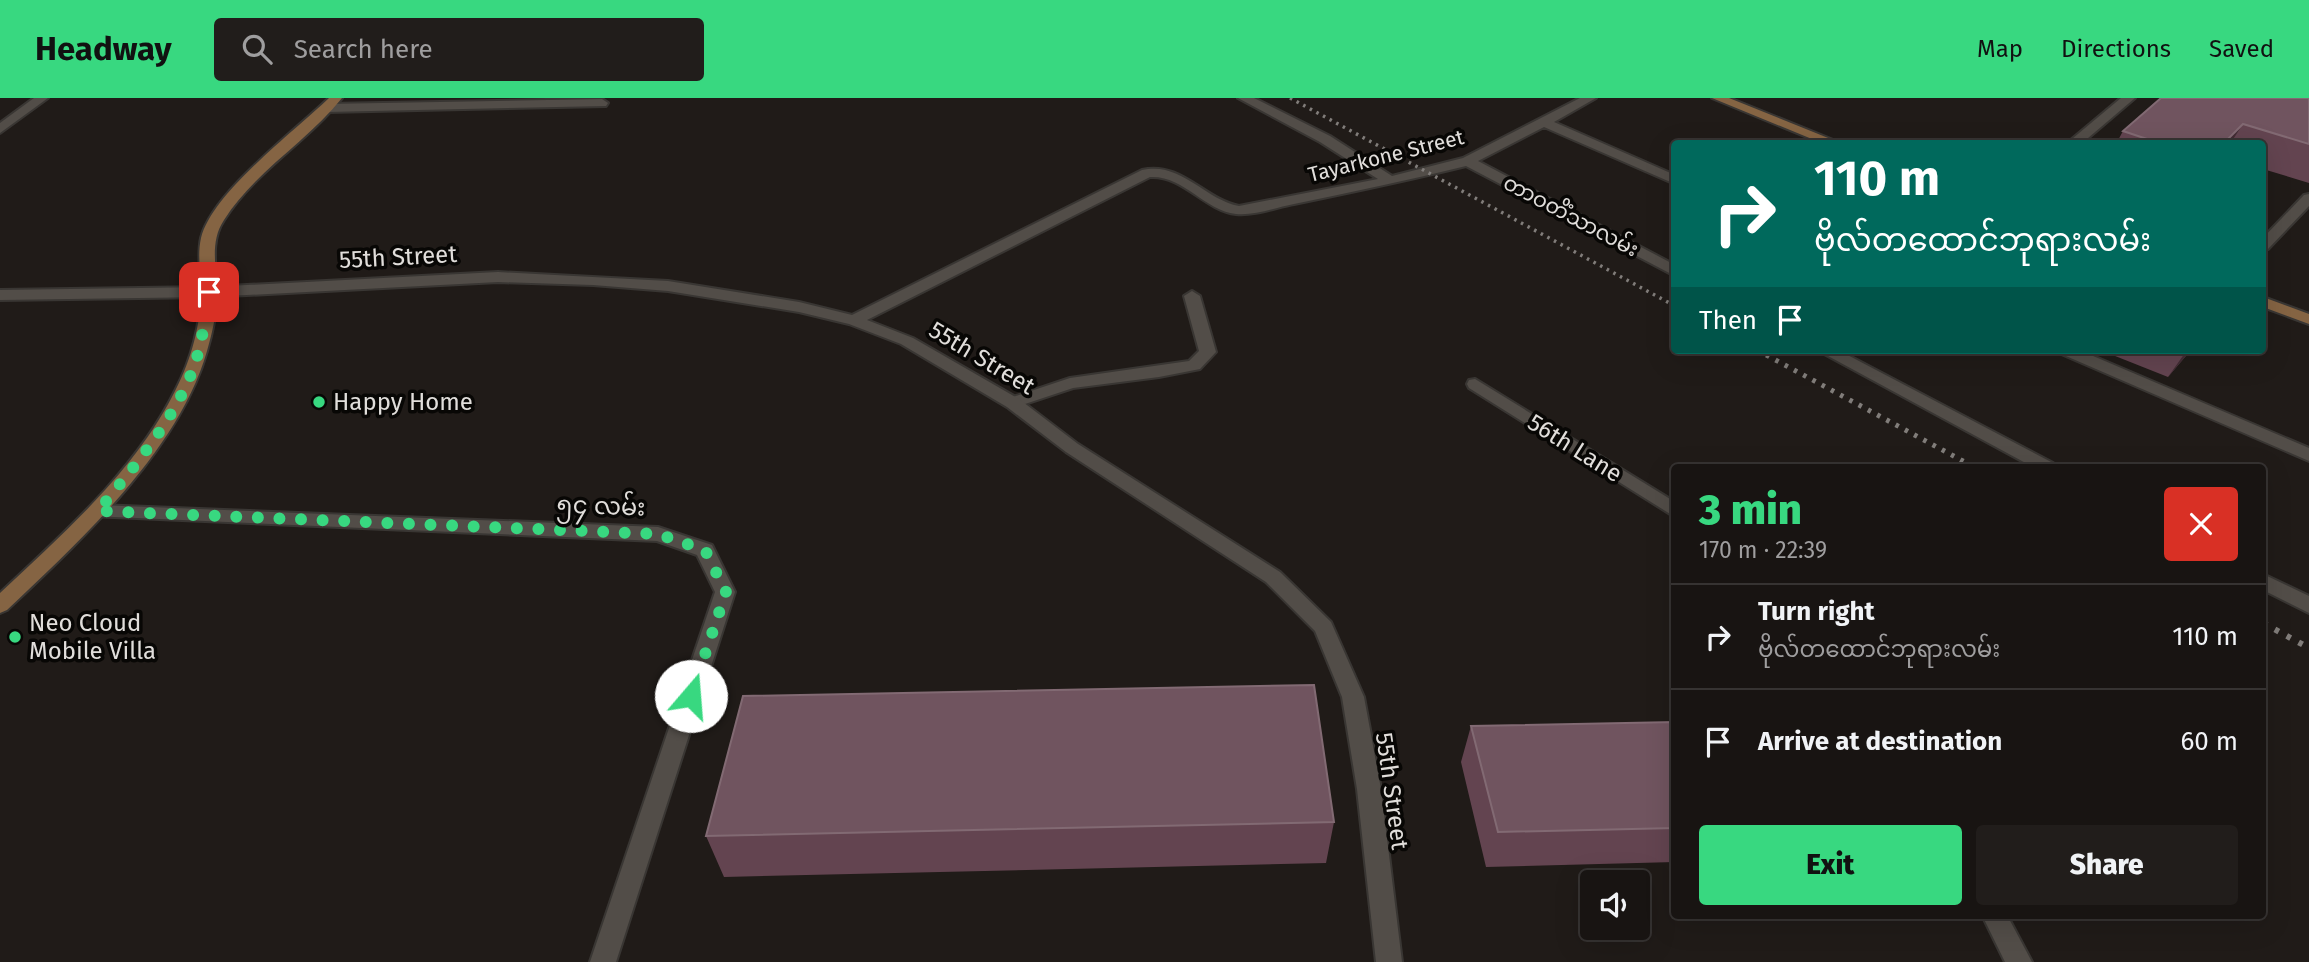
<!DOCTYPE html>
<meta charset="utf-8">
<style>
body{margin:0;font-family:"Fira Sans","Noto Sans Myanmar",sans-serif;background:#211d1b;color:#f1f3f6;height:100vh;display:flex;flex-direction:column;font-size:26px;white-space:nowrap}
*{box-sizing:border-box;margin:0}
p{font-size:23px;color:#9f9e9f}
.icon{flex:none;width:38px;height:38px;fill:none;stroke:currentColor;stroke-width:2;stroke-linecap:round;stroke-linejoin:round}
.map{position:relative;flex:1;overflow:hidden}
.sheet{position:absolute;left:1671px;top:366px;width:595px;height:455px;display:flex;flex-direction:column;background:#181412;border-radius:7px;box-shadow:0 7px 28px #0002,0 0 0 2px #363332}
.sheet>*{flex:none}
.guide{position:absolute;left:1671px;top:42px;width:595px;height:214px;border-radius:7px;box-shadow:0 7px 28px #0002,0 0 0 2px #363332;background:#00695c;color:#fff;overflow:hidden}
.fabs{position:absolute;left:1580px;top:772px;display:grid;gap:14px}
.fabs a{display:grid;place-items:center;width:70px;height:70px;border-radius:7px;background:#181412;box-shadow:0 7px 28px #0002,0 0 0 2px #363332;font-size:35px}
.pin{position:absolute;display:grid;place-items:center;width:60px;height:60px;color:#fff;margin:-30px;border-radius:14px;box-shadow:0 4px 10px #0006}
.me{position:absolute;width:77px;margin:-38px;rotate:18deg;stroke-linejoin:round;filter:drop-shadow(0 0 5px #0008)}
.turn{display:flex;align-items:center;gap:24px;height:147px;padding:0 28px;font-size:32px}
.turn .icon{width:91px;height:91px;stroke-width:2.5}
.turn b{display:block;font-size:49px;line-height:60px}
.then{display:flex;align-items:center;height:66px;padding:0 28px;background:#0003;gap:14px;font-size:26px}
.round{display:grid;place-items:center;flex:none;width:74px;height:74px;border-radius:7px;background:#211d1b}
.summary{display:flex;align-items:center;justify-content:space-between;height:119px;padding:0 28px}
h1{font-size:42px;font-weight:800;line-height:52px;color:#38d880}
.cta{display:flex;gap:14px;margin-top:auto;padding:14px 28px}
.cta a{flex:1;height:80px;border-radius:7px;background:#38d880;color:#111;font-size:28px;font-weight:800;line-height:80px;text-align:center}
.cta a+a{background:#211d1b;color:#f1f3f6}
ul{padding:0;list-style:none}
li{display:flex;align-items:center;gap:21px;height:105px;padding:0 28px;border-top:2px solid #363332}
li div{flex:1}
li b{display:block;font-size:26px}
li em{font-style:normal}
header{display:flex;align-items:center;gap:42px;box-sizing:border-box;height:98px;padding:0 35px;background:#38d880;color:#111}
header strong{font-size:33px}
nav{display:flex;gap:38px;margin-inline-start:auto;font-size:24px}
.search{width:490px;height:63px;background:#211d1b;display:flex;align-items:center;gap:18px;box-sizing:border-box;padding:0 24px;border-radius:7px;color:#9f9e9f;font-size:26px}
.map>svg:first-child{display:block}
</style>
<header>
<strong>Headway</strong>
<div class="search"><svg class="icon" aria-label="search" viewBox="0 0 24 24"><circle cx="10" cy="10" r="6"/><path d="M15 15l6 6"/></svg>Search here</div>
<nav><a>Map</a><a>Directions</a><a>Saved</a></nav>
</header>
<div class="map">
<svg width="2309" height="864" viewBox="0 0 2309 864">
<rect width="100%" height="100%" fill="#201b18"/>
<g fill="none" stroke-linecap="round" stroke-linejoin="round">
<!-- service casing -->
<g stroke="#393633" stroke-width="4">
<path id="service" d="M 1192,193 L 1200,198 L 1216,254 L 1200,271 L 1159,279 L 1073,290 L 1013,310 L 1004,305 L 1007,301 L 1070,280 L 1189,263 L 1199,253 L 1184,198 Z"/>
</g>
<!-- minor casing -->
<g stroke="#393633" stroke-width="4">
<path id="minor" d="M 34,0 L 48,0 L 0,35 L 0,25 Z
M 1238,0 L 1254,0 L 1330,38 L 1392,78 L 1463,60 L 1580,0 L 1596,0 L 1554,24 L 1675,77 L 1675,86 L 1544,29 L 1478,63 L 1675,167 L 1675,178 L 1466,68 C 1409,82 1352,94 1294,106 C 1277,109 1254,118 1236,116 C 1204,112 1183,77 1150,79 L 867,222 L 913,240 L 1019,301 L 1078,346 L 1280,474 L 1331,524 L 1364,599 L 1381,691 L 1402,864 L 1376,864 L 1357,691 L 1342,599 L 1315,533 L 1266,484 L 1066,354 L 1007,309 L 901,246 L 849,226 L 799,214 L 668,193 L 593,187 L 498,184 L 209,199 L 0,202 L 0,192 L 209,189 L 498,174 L 668,183 L 799,204 L 852,217 L 1142,72 C 1181,63 1204,101 1239,108 L 1378,81 L 1320,44 Z
M 2121,0 L 2135,0 L 2081,46 L 2066,46 Z
M 602,1 L 608,5 L 606,8 L 326,14 L 320,10 L 326,6 Z
M 2309,96 L 2309,108 L 2268,151 L 2263,152 L 2263,140 L 2304,97 Z
M 1817,252 L 1838,252 L 2053,365 L 2056,369 L 2033,369 Z
M 2057,252 L 2079,252 L 2309,350 L 2309,363 L 2059,255 Z
M 1475,281 L 1675,404 L 1675,419 L 1469,290 L 1467,286 L 1469,282 Z
M 98,407 L 658,429 L 712,447 L 735,494 L 616,864 L 590,864 L 715,494 L 697,457 L 657,443 L 91,418 L 89,413 L 91,408 Z
M 2263,476 L 2309,498 L 2309,515 L 2263,492 Z
M 1982,817 L 2007,817 L 2032,864 L 2005,864 Z"/>
</g>
<!-- secondary casing -->
<g stroke="#393633" stroke-width="4">
<path id="secondary" d="M 329,0 L 342,0 C 307,44 254,74 224,122 C 208,146 218,174 217,201 C 216,218 212,236 207,253 C 179,352 80,443 7,512 L 0,515 L 0,495 C 64,435 137,371 176,291 C 191,262 201,226 201,193 C 201,176 197,158 201,140 C 212,95 295,33 329,0 Z
M 1712,0 L 1729,0 L 1843,46 L 1824,46 Z
M 2263,199 L 2309,216 L 2309,226 L 2263,209 Z"/>
</g>
<!-- service -->
<use href="#service" fill="#524d48" fill-rule="evenodd"/>
<!-- minor -->
<use href="#minor" fill="#524d48" fill-rule="evenodd"/>
<!-- secondary -->
<use href="#secondary" fill="#856443" fill-rule="evenodd"/>
<!-- rail-far2 -->
<path stroke="#817d7a" stroke-width="3.5" stroke-dasharray="2.5 5" stroke-linecap="butt" d="M 1290,0 L 1675,208"/>
<!-- rail-far1 -->
<path stroke="#817d7a" stroke-width="5" stroke-dasharray="3.5 7" stroke-linecap="butt" d="M 1757,252 L 1974,369"/>
<!-- rail -->
<path stroke="#817d7a" stroke-width="6" stroke-dasharray="4.5 9" stroke-linecap="butt" d="M 2263,525 L 2309,550"/>
</g>
<!-- wall -->
<path fill="#634450" d="M 2309,0 L 2309,85 L 2263,71 L 2263,46 L 2116,46 L 2123,33 Z
M 2100,252 L 2191,252 L 2168,279 Z
M 1675,624 L 1675,764 L 1486,769 L 1461,664 L 1471,628 Z
M 1334,724 L 1326,765 L 724,779 L 706,738 Z"/>
<!-- shaded-wall -->
<path fill="#422c34" d="M 2243,26 L 2230,46 L 2223,46 Z
M 2187,252 L 2191,252 L 2168,279 Z"/>
<!-- building -->
<path fill="#70545f" stroke="#826a73" stroke-width="2" d="M 2161,0 L 2309,0 L 2309,46 L 2243,26 L 2223,46 L 2162,46 L 2123,33 Z
M 1314,587 L 1334,724 L 706,738 L 743,598 Z
M 1675,624 L 1675,730 L 1498,734 L 1471,628 Z"/>
<g fill="none" stroke-linecap="round" stroke-linejoin="round">
<!-- route -->
<path stroke="#38d880" stroke-width="12" stroke-dasharray="0 21.6" d="M 209,194 C 205,220 202,248 192,274 C 171,326 133,370 98,413 L 658,436 L 705,452 L 726,494 L 691,598"/>
</g>
<!-- markers -->
<g fill="#38d880" stroke="#080705" stroke-width="2.5">
<circle cx="319" cy="304" r="7"/>
<circle cx="15" cy="539" r="7"/>
</g>
<g text-anchor="middle" stroke-width="7" stroke-linejoin="round" paint-order="stroke">
<!-- far-street labels -->
<g font-size="21" fill="#e1dedb" stroke="#080705">
<text transform="translate(1386 58) rotate(-14)" y="7">Tayarkone Street</text>
<text transform="translate(1571 118) rotate(28)" y="7">တာဝတိံသာလမ်း</text>
</g>
<!-- street labels -->
<g font-size="24" fill="#e1dedb" stroke="#080705">
<text transform="translate(398 159) rotate(-3)" y="8">55th Street</text>
<text transform="translate(982 260) rotate(31)" y="8">55th Street</text>
<text transform="translate(1575 350) rotate(32)" y="8">56th Lane</text>
<text transform="translate(601 408) rotate(2)" y="8">၅၄ လမ်း</text>
<text transform="translate(1392 693) rotate(82)" y="8">55th Street</text>
</g>
<!-- poi labels -->
<g font-size="24" fill="#e1dedb" stroke="#080705" text-anchor="start">
<text x="333" y="312">Happy Home</text>
<text x="29" y="533">Neo Cloud<tspan x="29" dy="28">Mobile Villa</tspan></text>
</g>
</g>
</svg>
<div class="fabs">
<a><svg class="icon" aria-label="sound" viewBox="0 0 24 24"><path d="M4 9h4l5-4v14l-5-4H4zM17 9q2 3 0 6"/></svg></a>
</div>
<div class="pin" style="left:209px;top:194px;background:#d93025"><svg class="icon" aria-label="arrive" viewBox="0 0 24 24"><path d="M6 21V4h12l-3 4 3 4H6"/></svg></div>
<svg class="me" style="left:691px;top:598px" viewBox="-20 -20 40 40"><circle r="19" fill="#fff"/><path d="M0-13L10 11 0 6-10 11z" fill="#38d880"/></svg>
<div class="guide">
<div class="turn"><svg class="icon" aria-label="right" viewBox="0 0 24 24"><path d="M7 20v-9h11M14 6l5 5-5 5"/></svg><div><b>110 m</b>ဗိုလ်တထောင်ဘုရားလမ်း</div></div>
<div class="then">Then<svg class="icon" aria-label="arrive" viewBox="0 0 24 24"><path d="M6 21V4h12l-3 4 3 4H6"/></svg></div>
</div>
<section class="sheet">
<div class="summary"><div><h1>3 min</h1><p>170 m · 22:39</p></div><a class="round" style="background:#d93025;color:#fff"><svg class="icon" aria-label="close" viewBox="0 0 24 24"><path d="M6 6l12 12M18 6L6 18"/></svg></a></div>
<ul>
<li><svg class="icon" aria-label="right" viewBox="0 0 24 24"><path d="M7 20v-9h11M14 6l5 5-5 5"/></svg><div><b>Turn right</b><p>ဗိုလ်တထောင်ဘုရားလမ်း</p></div><em>110 m</em></li>
<li><svg class="icon" aria-label="arrive" viewBox="0 0 24 24"><path d="M6 21V4h12l-3 4 3 4H6"/></svg><div><b>Arrive at destination</b></div><em>60 m</em></li>
</ul>
<div class="cta"><a>Exit</a><a>Share</a></div>
</section>
</div>
